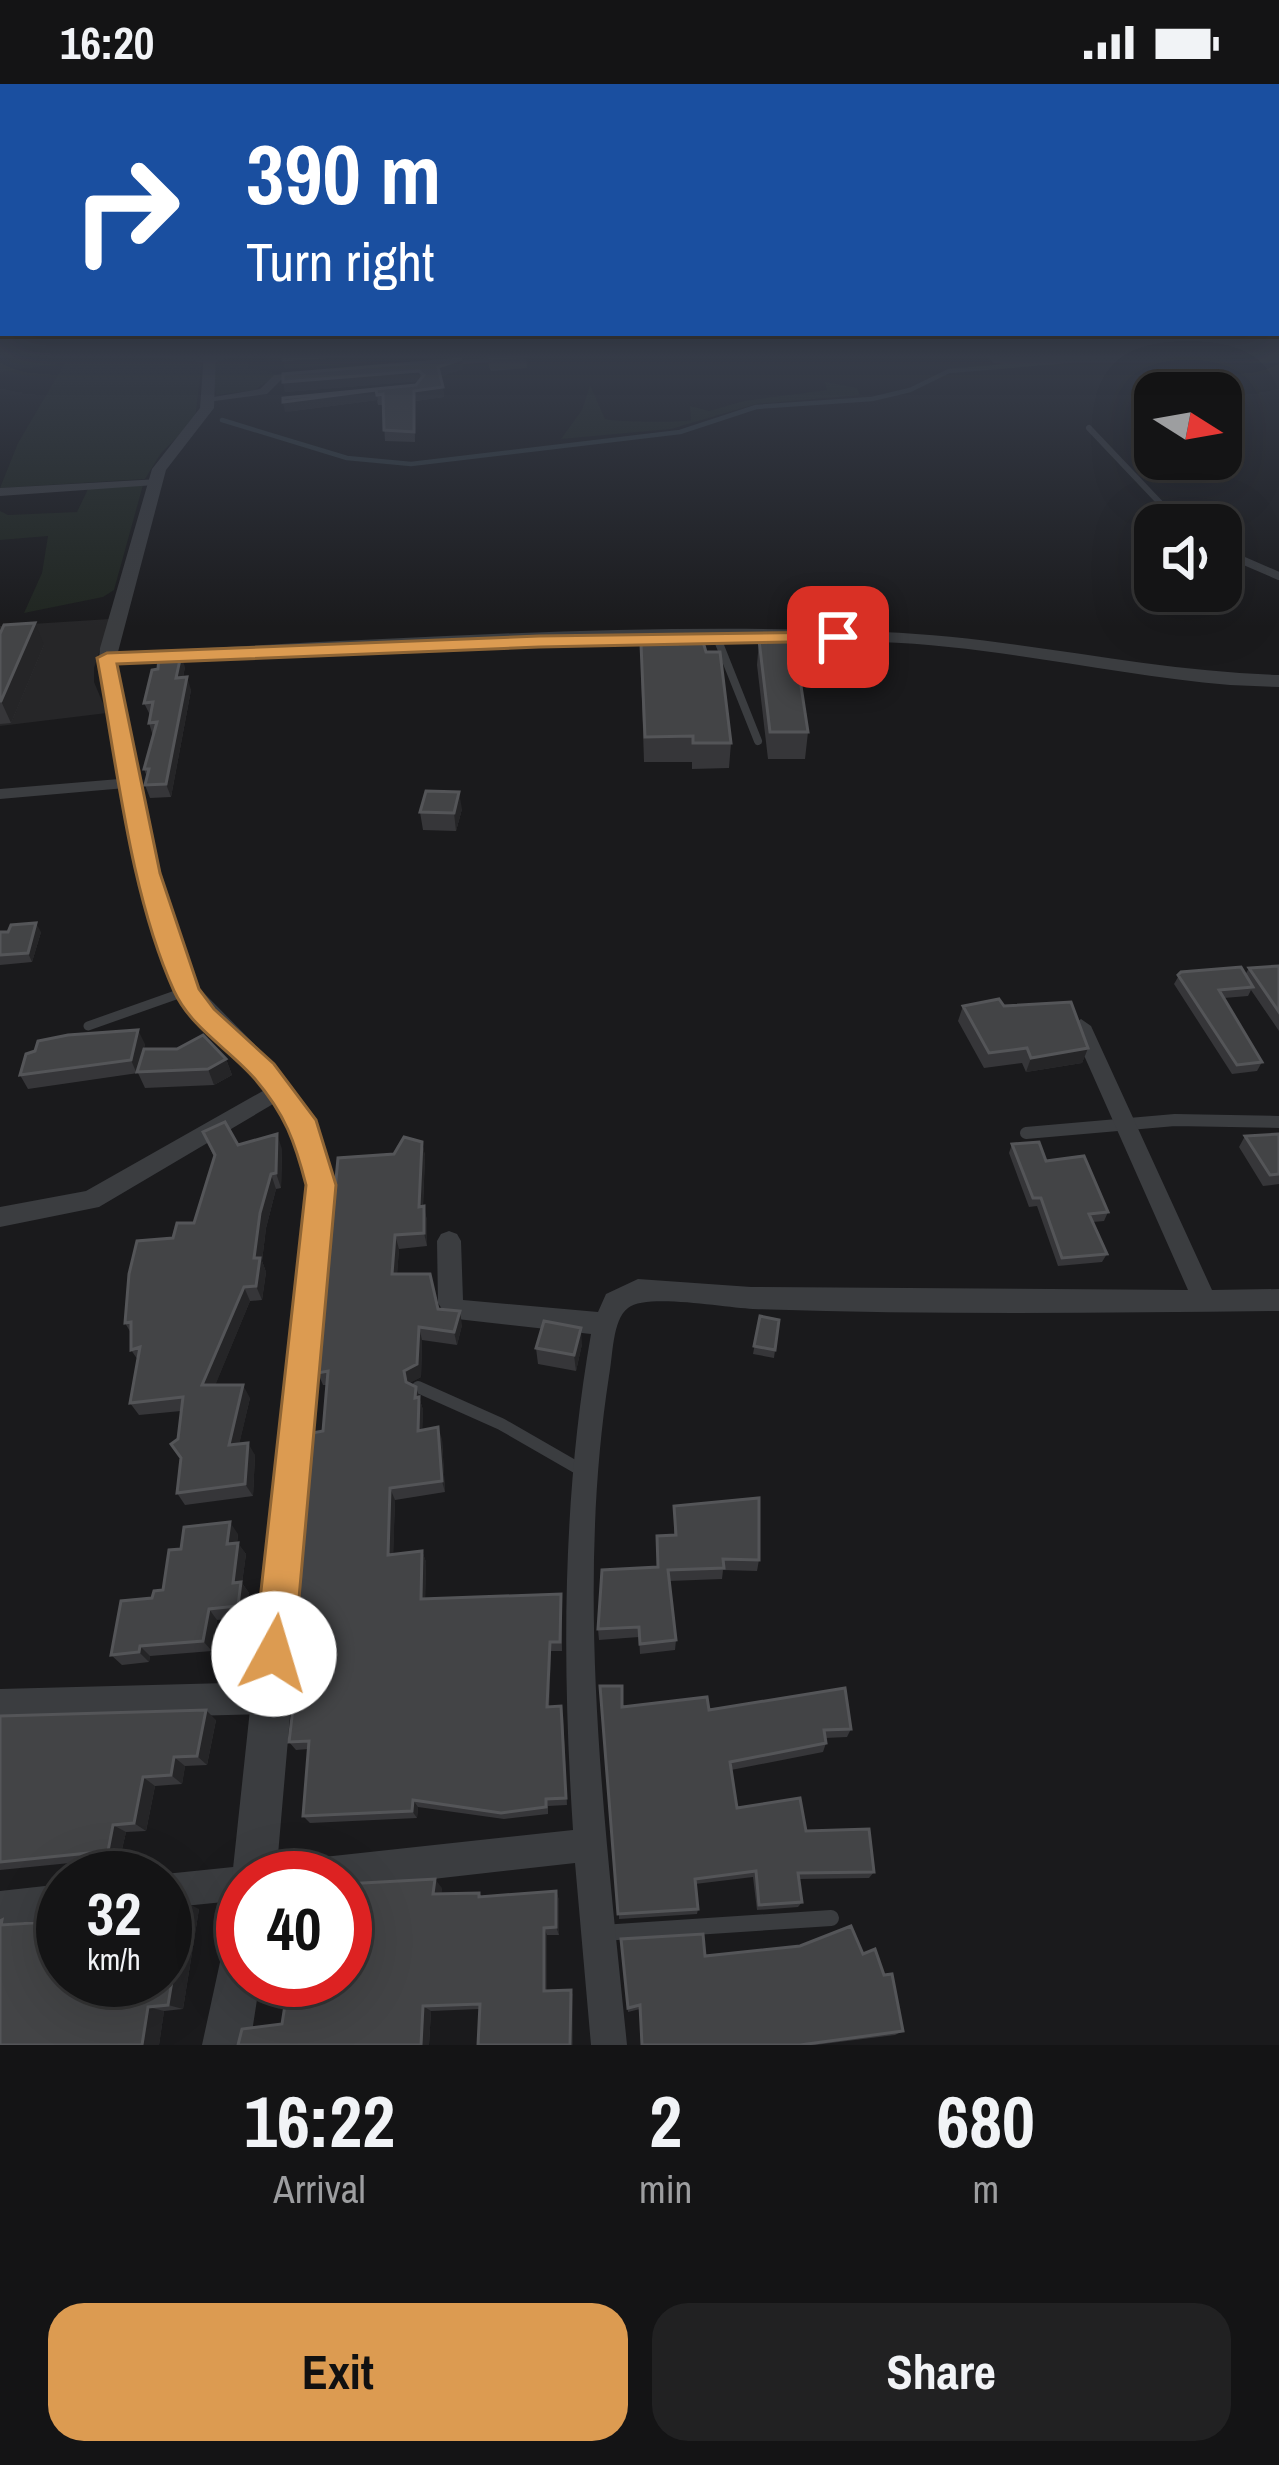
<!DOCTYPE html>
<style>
body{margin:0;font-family:"Archivo Narrow",sans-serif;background:#212122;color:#f1f3f6;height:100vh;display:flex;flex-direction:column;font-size:45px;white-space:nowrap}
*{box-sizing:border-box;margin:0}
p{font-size:39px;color:#9d9ea0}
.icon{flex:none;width:66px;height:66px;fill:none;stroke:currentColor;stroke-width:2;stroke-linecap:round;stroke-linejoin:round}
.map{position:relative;height:1961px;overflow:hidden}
.sheet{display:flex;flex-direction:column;background:#141415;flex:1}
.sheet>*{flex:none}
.banner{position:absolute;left:0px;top:0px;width:1281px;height:252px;box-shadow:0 12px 48px #0002,0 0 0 3px #333334;background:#1a4fa0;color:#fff;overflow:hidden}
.needle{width:78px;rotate:101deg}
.fabs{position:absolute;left:1134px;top:288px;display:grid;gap:24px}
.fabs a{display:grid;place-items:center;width:108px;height:108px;border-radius:24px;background:#141415;box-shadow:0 12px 48px #0002,0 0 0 3px #333334;font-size:60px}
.speed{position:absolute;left:36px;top:1767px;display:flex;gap:24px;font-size:60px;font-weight:700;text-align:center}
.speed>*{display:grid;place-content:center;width:156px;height:156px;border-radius:50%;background:#141415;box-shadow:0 12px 48px #0002,0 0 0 3px #333334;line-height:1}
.speed small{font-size:30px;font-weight:400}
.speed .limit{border:18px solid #d22;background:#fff;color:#111}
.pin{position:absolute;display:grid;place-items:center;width:102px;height:102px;color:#fff;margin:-51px;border-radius:24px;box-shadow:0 6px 18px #0006}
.me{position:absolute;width:132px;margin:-66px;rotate:6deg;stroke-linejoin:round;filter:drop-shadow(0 0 9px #0008)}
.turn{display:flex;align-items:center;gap:42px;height:252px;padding:0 48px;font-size:54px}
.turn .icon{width:156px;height:156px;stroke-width:2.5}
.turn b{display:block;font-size:84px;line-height:102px}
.eta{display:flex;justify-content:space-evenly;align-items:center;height:204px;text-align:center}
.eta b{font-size:72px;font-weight:700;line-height:84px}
.primary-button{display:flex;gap:24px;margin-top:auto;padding:24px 48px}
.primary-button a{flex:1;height:138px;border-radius:36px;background:#dc9b51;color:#111;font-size:48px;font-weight:700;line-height:138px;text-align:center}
.primary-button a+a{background:#212122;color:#f1f3f6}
.status{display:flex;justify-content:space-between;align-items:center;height:84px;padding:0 60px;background:#141415;direction:ltr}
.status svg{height:33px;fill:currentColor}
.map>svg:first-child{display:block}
</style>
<div class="status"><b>16:20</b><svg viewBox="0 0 49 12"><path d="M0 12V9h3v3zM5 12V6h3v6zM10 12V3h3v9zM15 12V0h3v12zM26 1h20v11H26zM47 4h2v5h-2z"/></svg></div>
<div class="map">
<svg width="1279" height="1961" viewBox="0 0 1279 1961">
<rect width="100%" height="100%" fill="#1a1a1c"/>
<!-- built -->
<path fill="#262628" d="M 110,535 L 94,584 L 94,598 L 107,629 L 0,642 L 0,542 Z"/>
<!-- green -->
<path fill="#202620" d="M 0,269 L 203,269 L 195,335 L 161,369 L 145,395 L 0,404 L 18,359 L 65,279 L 0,288 Z
M 219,269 L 262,269 L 249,278 L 248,285 L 268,286 L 276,291 L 255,306 L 216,311 L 213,294 Z
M 825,298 L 857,304 L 860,311 L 756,320 L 671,345 L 561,355 L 582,326 L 590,301 L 605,335 C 617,338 681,339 691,336 L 690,322 L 709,327 L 744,317 L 827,306 Z
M 143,401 L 114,506 L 103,513 L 24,529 L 42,489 L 48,452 L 0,456 L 0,427 L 8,431 L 77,428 L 88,405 Z"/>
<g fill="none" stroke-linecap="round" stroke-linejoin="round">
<!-- stream -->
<path stroke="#313a3e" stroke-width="4.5" d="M 135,269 L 212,277 L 238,269
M 0,271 L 13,269
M 222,336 L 347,374 L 411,380 L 680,348 L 756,323 L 872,315 L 910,306 L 949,287 L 1079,276 L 1279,277"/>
<!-- service-far4 -->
<path stroke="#3b3d40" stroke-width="6" d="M 1089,344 L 1181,441"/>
<!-- service-far3 -->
<path stroke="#3b3d40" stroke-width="8" d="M 1221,467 L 1279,492
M 717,554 L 758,657"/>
<!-- service-far2 -->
<path stroke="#3b3d40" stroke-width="9" d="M 88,942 L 187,907"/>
<!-- service-far1 -->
<path stroke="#3b3d40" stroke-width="12" d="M 1026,1049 L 1175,1036 L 1279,1038
M 418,1303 L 501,1340 L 581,1386"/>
<!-- service -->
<path stroke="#3b3d40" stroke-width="16" d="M 602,1849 L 831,1834"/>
<!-- minor -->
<path fill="#3b3d40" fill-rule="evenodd" d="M 984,269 L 994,269 L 999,274 L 1191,269 L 1005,280 L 993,279 Z
M 1219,269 L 1279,272 L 1279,278 L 1224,272 Z
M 517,271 L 520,276 L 435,282 L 430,279 Z
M 308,287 L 312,292 L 281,296 L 267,310 L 207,318 L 202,315 L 260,305 L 274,291 Z
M 159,395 L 161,397 L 155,401 L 0,412 L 0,404 Z
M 131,694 L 139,699 L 137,703 L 0,715 L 0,705 Z
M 1081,935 L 1091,942 L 1212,1206 L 1279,1205 L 1279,1227 C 1104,1229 928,1231 753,1225 C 726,1224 647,1209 628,1224 C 612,1236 613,1273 609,1292 C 575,1513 605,1740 627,1961 L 591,1961 L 575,1779 L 345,1805 L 345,1794 L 270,1794 L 275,1782 L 287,1777 L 573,1746 C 562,1579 562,1415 591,1250 L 448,1234 L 438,1219 L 437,1157 L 441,1150 L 449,1147 L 457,1150 L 461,1157 L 463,1216 L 598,1228 L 606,1210 L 638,1195 L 751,1203 L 1188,1206 L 1071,942 Z
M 277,999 L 285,1001 L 288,1007 L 285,1013 L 99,1123 L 0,1143 L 0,1123 L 86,1107 Z
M 269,1598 L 280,1603 L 285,1614 L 280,1625 L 269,1630 L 0,1637 L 0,1605 Z
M 243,1782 L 255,1787 L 258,1794 L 243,1794 L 243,1816 L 165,1824 L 165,1794 L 155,1794 L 165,1790 Z
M 63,1800 L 63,1834 L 0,1841 L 0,1807 Z"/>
<!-- tertiary -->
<path fill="#3b3d40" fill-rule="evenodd" d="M 204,269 L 216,269 L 214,324 L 166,386 L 118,568 C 372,557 627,537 882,548 C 1015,553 1145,587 1279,591 L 1279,603 L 1230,601 C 1113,591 997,562 879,558 C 625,550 371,568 117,579 L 161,789 L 199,904 L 274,980 L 315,1035 L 336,1101 L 276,1794 L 243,1794 L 243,1811 L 232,1794 L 306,1101 L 292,1046 L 254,994 L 196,938 L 174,907 L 137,789 L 116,660 L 98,586 L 100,564 L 152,385 L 200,324 Z
M 243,1839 L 243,1896 L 260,1896 L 250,1961 L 202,1961 L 227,1846 Z"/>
</g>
<!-- wall -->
<path fill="#363639" d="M 488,271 L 526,272 L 527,284 L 491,287 L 489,283 Z
M 463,285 L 441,292 L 444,313 L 415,317 L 415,358 L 385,357 L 383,321 L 378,321 L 377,316 L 285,328 L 416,301 L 419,297 L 285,308 L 283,290 Z
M 0,550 L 44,561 L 11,639 L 0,640 Z
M 675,553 L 731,659 L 729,684 L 692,685 L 692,678 L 644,678 L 641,585 L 674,560 Z
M 759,556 L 808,648 L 805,675 L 768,675 L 757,581 Z
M 185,583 L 183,593 L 191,606 L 171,713 L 150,714 L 145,701 L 147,693 L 144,685 L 153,652 L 149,639 L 150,631 L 144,619 Z
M 462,725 L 456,747 L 423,746 L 420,728 Z
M 0,848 L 41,848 L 32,878 L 0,881 Z
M 1279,882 L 1279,947 L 1251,906 L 1248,912 L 1224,914 L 1262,978 L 1257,987 L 1232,990 L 1174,900 L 1181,888 L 1245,891 L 1249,884 Z
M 963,922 L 1004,922 L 1088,964 L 1082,979 L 1026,988 L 1022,979 L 984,984 L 958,937 Z
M 145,960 L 141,976 L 226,975 L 232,991 L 214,1001 L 145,1004 L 138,989 L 28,1005 L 20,991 Z
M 203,1048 L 238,1061 L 282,1065 L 281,1104 L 276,1105 L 266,1144 L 262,1177 L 266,1188 L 262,1216 L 250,1217 L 215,1301 L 250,1314 L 239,1360 L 255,1371 L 253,1412 L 185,1421 L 177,1409 L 181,1374 L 178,1355 L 181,1327 L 139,1331 L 130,1319 L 138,1276 L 131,1266 L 131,1249 L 125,1239 L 173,1154 L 194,1139 L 214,1073 Z
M 1279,1050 L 1279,1100 L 1263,1102 L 1239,1063 L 1245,1052 Z
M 422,1058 L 425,1072 L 423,1122 L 427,1136 L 427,1162 L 399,1165 L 397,1190 L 438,1225 L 462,1241 L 457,1261 L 422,1256 L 421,1293 L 409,1299 L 416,1303 L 423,1326 L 422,1346 L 442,1355 L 445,1408 L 395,1416 L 393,1470 L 422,1467 L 426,1478 L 425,1515 L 561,1510 L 562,1567 L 551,1567 L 549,1623 L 563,1631 L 567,1721 L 548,1722 L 548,1730 L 504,1735 L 418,1723 L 417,1734 L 310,1739 L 303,1732 L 308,1665 L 296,1666 L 289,1658 L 292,1631 L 287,1625 L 323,1347 L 327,1301 L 323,1301 L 318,1289 L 394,1070 Z
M 1012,1060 L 1046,1077 L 1108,1128 L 1104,1137 L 1093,1138 L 1107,1170 L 1102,1178 L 1058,1182 L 1037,1122 L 1029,1123 L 1009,1069 Z
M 760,1232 L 779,1236 L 774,1274 L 753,1270 Z
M 582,1260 L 576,1287 L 538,1280 L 536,1264 Z
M 674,1422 L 759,1476 L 757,1487 L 723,1486 L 722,1495 L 669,1497 L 676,1556 L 675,1566 L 640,1570 L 639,1553 L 599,1556 L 598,1545 L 657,1483 L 674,1451 Z
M 238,1450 L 237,1459 L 246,1470 L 242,1499 L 249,1509 L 247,1533 L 217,1536 L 212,1567 L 150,1572 L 149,1578 L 122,1581 L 111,1571 L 163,1506 L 181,1465 Z
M 622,1623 L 709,1626 L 851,1645 L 847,1653 L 825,1654 L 826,1659 L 823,1668 L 731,1686 L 737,1724 L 806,1747 L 874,1788 L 869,1794 L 799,1795 L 802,1818 L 798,1823 L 757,1826 L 753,1793 L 695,1800 L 698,1825 L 697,1830 L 619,1835 Z
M 0,1632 L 216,1636 L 207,1681 L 185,1682 L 182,1700 L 155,1702 L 146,1747 L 126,1748 L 120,1774 L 0,1786 Z
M 442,1804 L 441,1810 L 479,1809 L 482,1813 L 556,1807 L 559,1816 L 559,1851 L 547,1851 L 547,1907 L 571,1906 L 573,1912 L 573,1961 L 478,1961 L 479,1925 L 431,1927 L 429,1961 L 238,1961 L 282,1940 Z
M 199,1825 L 183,1925 L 164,1927 L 159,1961 L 0,1961 L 13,1840 Z
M 621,1855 L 705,1872 L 863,1870 L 903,1947 L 895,1951 L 815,1961 L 642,1961 L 640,1925 L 628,1928 Z"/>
<!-- shaded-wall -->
<path fill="#252527" d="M 265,269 L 463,269 L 463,270 L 285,285 L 283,277 L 267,278 Z
M 462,275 L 463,285 L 439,293 L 438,283 Z
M 419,287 L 421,297 L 285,308 L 283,298 Z
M 443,303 L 444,313 L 415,317 L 415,358 L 414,307 Z
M 376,306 L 378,316 L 285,328 L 283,318 Z
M 35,539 L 44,561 L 11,639 L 1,617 Z
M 181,571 L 185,583 L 180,607 L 176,594 Z
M 187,593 L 191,606 L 171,713 L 166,700 Z
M 459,708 L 462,725 L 456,747 L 454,729 Z
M 36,839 L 41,848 L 32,878 L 28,869 Z
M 138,946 L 145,960 L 137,990 L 131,976 Z
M 1088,964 L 1082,979 L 1026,988 L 1031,974 Z
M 226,975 L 232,991 L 214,1001 L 208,985 Z
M 277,1050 L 282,1065 L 281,1104 L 276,1089 Z
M 422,1058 L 425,1072 L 422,1137 L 419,1123 Z
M 271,1090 L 276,1105 L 266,1144 L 262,1177 L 266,1188 L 262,1216 L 256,1202 L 254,1174 L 260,1129 Z
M 424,1122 L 427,1136 L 427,1162 L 424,1149 Z
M 395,1151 L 399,1165 L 396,1204 L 392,1190 Z
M 244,1203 L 250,1217 L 210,1314 L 202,1301 Z
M 460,1227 L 462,1241 L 457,1261 L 454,1248 Z
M 419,1243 L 422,1256 L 421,1293 L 408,1300 L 404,1287 Z
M 581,1244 L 582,1260 L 576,1287 L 574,1271 Z
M 243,1301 L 250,1314 L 236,1374 L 229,1361 Z
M 416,1303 L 423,1326 L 422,1359 L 418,1347 Z
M 438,1343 L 442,1355 L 445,1408 L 442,1397 Z
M 248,1359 L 255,1371 L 253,1412 L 245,1400 Z
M 390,1404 L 395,1416 L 393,1481 L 388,1471 Z
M 230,1438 L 238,1450 L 235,1472 L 227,1460 Z
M 238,1459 L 246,1470 L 242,1499 L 249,1509 L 247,1533 L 238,1522 L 233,1499 Z
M 422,1467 L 426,1478 L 425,1525 L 421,1515 Z
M 209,1525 L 217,1536 L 212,1567 L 203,1557 Z
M 550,1558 L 551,1567 L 549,1632 L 547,1623 Z
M 140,1562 L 150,1572 L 149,1578 L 139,1568 Z
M 206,1626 L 216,1636 L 207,1681 L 197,1672 Z
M 174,1673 L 185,1682 L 182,1700 L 171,1691 Z
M 143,1693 L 155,1702 L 146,1747 L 134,1739 Z
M 413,1716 L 418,1723 L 417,1734 L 412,1727 Z
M 113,1741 L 126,1748 L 120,1774 L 108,1767 Z
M 435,1795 L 442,1804 L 440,1819 L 433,1810 Z
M 556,1807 L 559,1816 L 559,1851 L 556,1843 Z
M 185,1818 L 199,1825 L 183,1925 L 168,1921 Z
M 544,1844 L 547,1851 L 547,1913 L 544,1907 Z
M 571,1906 L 573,1912 L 573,1961 L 570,1961 Z
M 423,1922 L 431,1927 L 429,1961 L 421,1961 Z
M 148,1923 L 164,1927 L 159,1961 L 142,1961 Z"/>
<!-- building -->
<path fill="#434446" stroke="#545558" stroke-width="3" d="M 283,269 L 376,269 L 283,276 Z
M 513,269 L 525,269 L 526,272 L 490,275 L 488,271 Z
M 462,275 L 438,283 L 443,303 L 414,307 L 414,348 L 384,346 L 383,310 L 377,311 L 376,306 L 283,318 L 283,314 L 416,301 L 424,291 L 419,287 L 283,298 L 283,290 Z
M 35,539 L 1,617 L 0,617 L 0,550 L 4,541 Z
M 701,551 L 706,568 L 720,568 L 731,659 L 693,659 L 693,652 L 645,653 L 641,560 L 677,560 L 675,553 Z
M 759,556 L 794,556 L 808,648 L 770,648 Z
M 181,571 L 176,594 L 187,593 L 166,700 L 145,701 L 149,685 L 144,685 L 157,638 L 149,639 L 153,618 L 144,619 L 152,586 L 158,585 L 159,573 Z
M 426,707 L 459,708 L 454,729 L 420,728 Z
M 36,839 L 28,869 L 0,871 L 0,848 L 8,848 L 11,841 Z
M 1279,882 L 1279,928 L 1249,884 Z
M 1241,883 L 1253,903 L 1219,906 L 1262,978 L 1237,981 L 1178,891 L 1181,888 Z
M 999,915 L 1004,922 L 1071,918 L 1088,964 L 1031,974 L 1027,964 L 989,969 L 963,922 Z
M 138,946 L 131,976 L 20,991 L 26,970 L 35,967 L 38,957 L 68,951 Z
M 203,951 L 226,975 L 208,985 L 137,988 L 144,965 L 177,965 Z
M 225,1038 L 238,1061 L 277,1050 L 276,1089 L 271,1090 L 260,1129 L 254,1174 L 260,1174 L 256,1202 L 244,1203 L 202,1301 L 243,1301 L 229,1361 L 248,1359 L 245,1400 L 177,1409 L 181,1374 L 171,1360 L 178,1355 L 183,1313 L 130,1319 L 140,1263 L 131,1266 L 131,1238 L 125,1239 L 129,1190 L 137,1157 L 173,1154 L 177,1139 L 194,1139 L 215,1071 L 203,1048 Z
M 1279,1050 L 1279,1090 L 1270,1091 L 1245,1052 Z
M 404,1053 L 422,1058 L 419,1123 L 424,1122 L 424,1149 L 395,1151 L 392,1190 L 430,1190 L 438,1225 L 460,1227 L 454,1248 L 419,1243 L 417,1280 L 404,1287 L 406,1298 L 416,1303 L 415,1314 L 419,1313 L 418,1347 L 438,1343 L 442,1397 L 390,1404 L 388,1471 L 422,1467 L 421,1515 L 561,1510 L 560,1558 L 550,1558 L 547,1623 L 561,1622 L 566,1714 L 546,1715 L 546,1723 L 501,1729 L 413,1716 L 412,1727 L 303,1732 L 309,1657 L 289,1658 L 293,1624 L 287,1625 L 312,1349 L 323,1347 L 328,1287 L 318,1289 L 338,1074 L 394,1070 Z
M 1039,1058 L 1046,1077 L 1084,1072 L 1108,1128 L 1089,1130 L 1107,1170 L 1062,1174 L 1041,1114 L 1033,1114 L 1012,1060 Z
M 760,1232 L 779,1236 L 775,1266 L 754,1262 Z
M 544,1237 L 581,1244 L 574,1271 L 536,1264 Z
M 759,1414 L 759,1476 L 723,1475 L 724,1484 L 668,1486 L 676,1556 L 640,1560 L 639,1543 L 598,1545 L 602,1486 L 658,1483 L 657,1452 L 676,1451 L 674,1422 Z
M 230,1438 L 227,1460 L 238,1459 L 233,1499 L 241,1498 L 238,1522 L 209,1525 L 203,1557 L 140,1562 L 139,1568 L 111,1571 L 121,1517 L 152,1514 L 154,1507 L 163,1506 L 169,1466 L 181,1465 L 184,1443 Z
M 600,1602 L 622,1602 L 622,1623 L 707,1613 L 709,1626 L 845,1604 L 851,1645 L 824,1646 L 826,1659 L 730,1678 L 737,1724 L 800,1714 L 806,1747 L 869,1745 L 874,1788 L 798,1789 L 802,1818 L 759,1821 L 756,1787 L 695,1795 L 698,1825 L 618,1830 Z
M 206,1626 L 197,1672 L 174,1673 L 171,1691 L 143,1693 L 134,1739 L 113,1741 L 108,1767 L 0,1778 L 0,1632 Z
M 317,1790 L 330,1790 L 332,1794 L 317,1794 Z
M 435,1795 L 433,1810 L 479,1809 L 479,1813 L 556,1807 L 556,1843 L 544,1844 L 544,1907 L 571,1906 L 570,1961 L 478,1961 L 480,1920 L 423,1922 L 421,1961 L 238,1961 L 242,1945 L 282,1940 L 289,1896 L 345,1896 L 345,1800 Z
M 185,1818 L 168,1921 L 148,1923 L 142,1961 L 0,1961 L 0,1837 L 2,1836 L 1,1841 L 63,1837 L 63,1896 L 165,1896 L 165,1819 Z
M 851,1842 L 863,1870 L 875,1865 L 884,1891 L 892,1890 L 903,1947 L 800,1961 L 642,1961 L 640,1921 L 628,1924 L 621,1855 L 703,1850 L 705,1872 L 800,1862 Z"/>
<!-- sky -->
<linearGradient id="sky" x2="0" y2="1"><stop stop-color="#0e0e0f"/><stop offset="0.5" stop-color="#383e4b"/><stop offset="1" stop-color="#383e4b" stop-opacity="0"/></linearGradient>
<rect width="1279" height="543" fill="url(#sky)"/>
<!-- route -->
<path fill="#dc9b51" stroke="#8f6535" stroke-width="3" d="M 838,548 L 847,553 L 844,557 L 539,563 L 117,580 L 160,789 L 199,905 L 214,925 L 274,980 L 316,1036 L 336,1101 L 294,1570 L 288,1584 L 274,1589 L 260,1584 L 254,1570 L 306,1101 C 295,1058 285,1030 255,995 C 229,965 191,944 174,907 C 130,810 117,680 97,574 L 107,569 L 539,552 Z"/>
</svg>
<div class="fabs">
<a><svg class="needle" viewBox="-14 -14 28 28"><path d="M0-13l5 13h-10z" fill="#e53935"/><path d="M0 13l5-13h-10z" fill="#9d9ea0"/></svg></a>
<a><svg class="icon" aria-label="sound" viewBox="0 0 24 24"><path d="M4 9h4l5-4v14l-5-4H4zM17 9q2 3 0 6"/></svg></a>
</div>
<div class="speed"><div>32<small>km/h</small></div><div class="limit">40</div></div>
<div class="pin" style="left:838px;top:553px;background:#d93025"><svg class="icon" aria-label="arrive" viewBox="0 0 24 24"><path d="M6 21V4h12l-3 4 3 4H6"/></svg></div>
<svg class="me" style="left:274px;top:1570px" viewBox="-20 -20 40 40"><circle r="19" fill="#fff"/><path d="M0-13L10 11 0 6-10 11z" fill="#dc9b51"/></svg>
<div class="banner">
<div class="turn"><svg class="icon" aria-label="right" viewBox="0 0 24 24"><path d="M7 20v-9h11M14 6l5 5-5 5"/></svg><div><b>390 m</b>Turn right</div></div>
</div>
</div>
<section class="sheet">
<div class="eta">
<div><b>16:22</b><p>Arrival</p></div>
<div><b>2</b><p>min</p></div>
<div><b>680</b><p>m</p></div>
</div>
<div class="primary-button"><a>Exit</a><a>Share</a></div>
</section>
